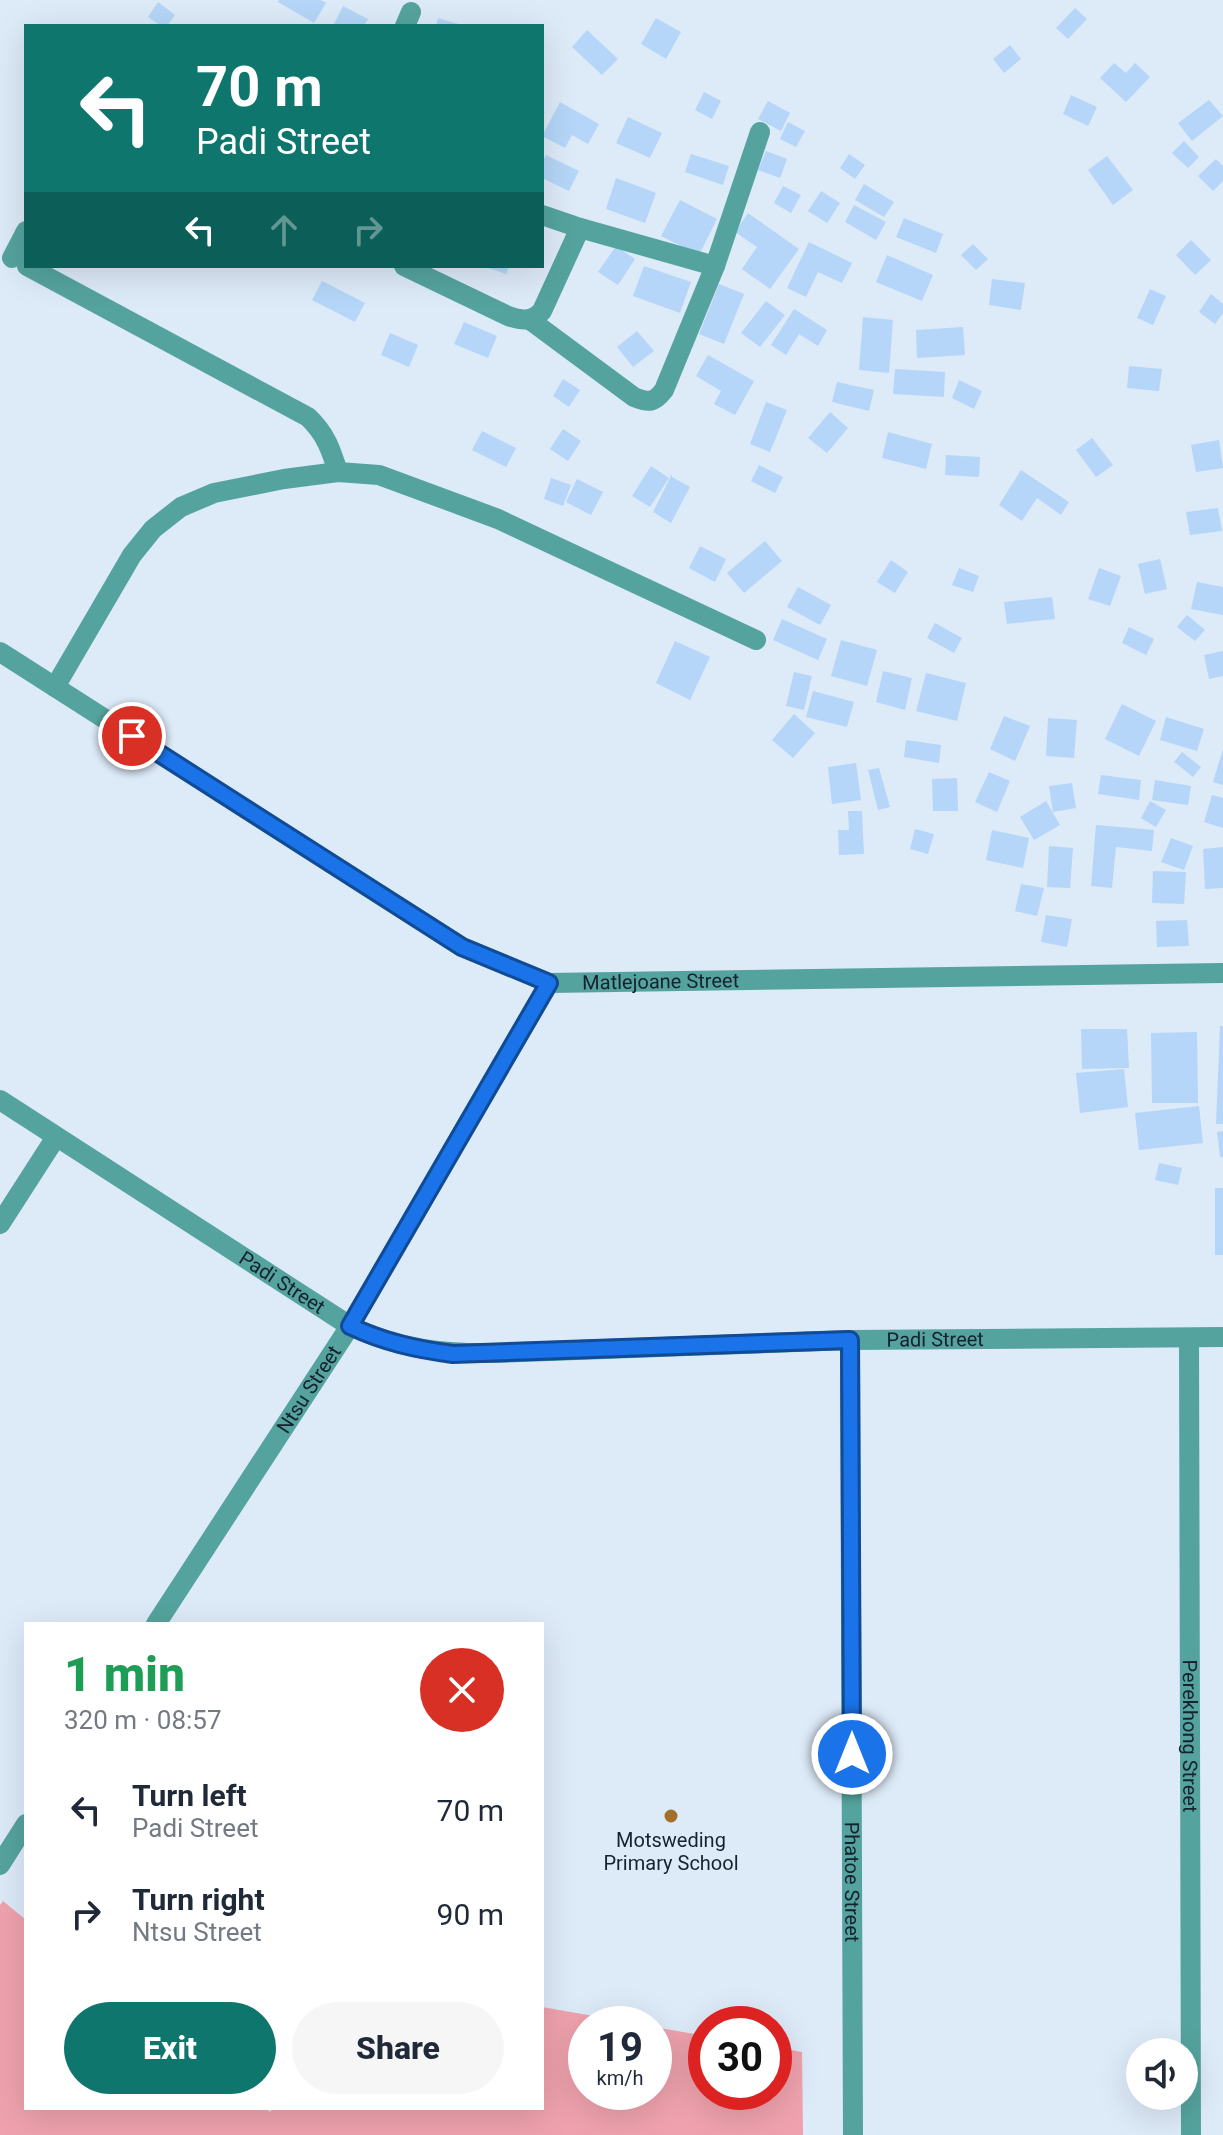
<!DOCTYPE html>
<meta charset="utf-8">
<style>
body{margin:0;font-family:Roboto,sans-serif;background:#f6f6f7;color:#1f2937;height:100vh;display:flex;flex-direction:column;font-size:30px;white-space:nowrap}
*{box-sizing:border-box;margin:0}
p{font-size:26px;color:#747a83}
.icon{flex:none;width:44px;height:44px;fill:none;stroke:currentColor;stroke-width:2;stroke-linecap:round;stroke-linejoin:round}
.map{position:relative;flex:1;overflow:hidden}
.details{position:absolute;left:24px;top:1622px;width:520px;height:488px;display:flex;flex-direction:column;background:#fff;border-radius:0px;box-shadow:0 8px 32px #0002}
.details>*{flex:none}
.guide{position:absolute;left:24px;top:24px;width:520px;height:244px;border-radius:0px;box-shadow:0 8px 32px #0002;background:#0f766e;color:#fff;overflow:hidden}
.fabs{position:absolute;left:1126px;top:2038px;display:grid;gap:16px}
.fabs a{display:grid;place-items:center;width:72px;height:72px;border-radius:50%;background:#fff;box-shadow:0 8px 32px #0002;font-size:40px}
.speed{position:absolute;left:568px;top:2006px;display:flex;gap:16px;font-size:40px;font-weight:700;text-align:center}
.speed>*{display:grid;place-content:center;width:104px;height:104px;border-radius:50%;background:#fff;box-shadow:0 8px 32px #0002;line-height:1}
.speed small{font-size:20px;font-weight:400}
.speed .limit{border:12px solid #d22;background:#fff;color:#111}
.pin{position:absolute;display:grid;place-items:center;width:68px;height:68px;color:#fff;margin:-34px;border:4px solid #fff;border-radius:50%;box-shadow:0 2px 8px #0007}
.me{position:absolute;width:88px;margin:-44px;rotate:0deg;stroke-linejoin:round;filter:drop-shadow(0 0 6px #0008)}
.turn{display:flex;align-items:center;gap:28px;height:168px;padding:0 40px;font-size:36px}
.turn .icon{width:104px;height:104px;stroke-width:2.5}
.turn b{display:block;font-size:56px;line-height:68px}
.lanes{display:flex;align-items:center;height:76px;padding:0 40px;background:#0003;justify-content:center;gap:40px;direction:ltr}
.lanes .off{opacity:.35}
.round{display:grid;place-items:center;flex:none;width:84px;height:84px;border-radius:42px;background:#f6f6f7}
.summary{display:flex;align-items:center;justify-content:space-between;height:136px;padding:0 40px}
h1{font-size:48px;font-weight:800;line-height:60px;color:#1e9e55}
.action{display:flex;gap:16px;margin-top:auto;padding:16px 40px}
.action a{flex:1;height:92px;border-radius:48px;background:#0f766e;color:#fff;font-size:32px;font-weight:800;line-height:92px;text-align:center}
.action a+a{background:#f6f6f7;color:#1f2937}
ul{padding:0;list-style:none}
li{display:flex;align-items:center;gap:24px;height:104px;padding:0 40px}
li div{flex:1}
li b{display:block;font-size:30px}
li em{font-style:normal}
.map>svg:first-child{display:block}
</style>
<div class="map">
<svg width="1223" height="2135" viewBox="0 0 1223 2135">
<rect width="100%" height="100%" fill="#ddeaf8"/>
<!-- green -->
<path fill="#efa2ad" d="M 3,1901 L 26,1920 L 26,2108 L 265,2108 L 270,2112 L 273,2108 L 542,2108 L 542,2007 L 639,2024 L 586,2024 L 586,2092 L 654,2092 L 654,2027 L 706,2036 L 706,2092 L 774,2092 L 774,2047 L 802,2052 L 803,2135 L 0,2135 L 0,1905 Z"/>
<!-- building -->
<path fill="#b5d6f8" d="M 279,0 L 321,0 L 326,3 L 314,23 L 278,2 Z
M 158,2 L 175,15 L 167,26 L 161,26 L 148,17 Z
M 343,6 L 368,19 L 364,26 L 334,24 Z
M 1075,8 L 1087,19 L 1068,39 L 1056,28 Z
M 438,18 L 462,25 L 461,26 L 436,26 Z
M 656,18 L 681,32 L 666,59 L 641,44 Z
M 587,30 L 618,59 L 602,75 L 572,47 Z
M 1010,45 L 1021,59 L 1004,73 L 993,59 Z
M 1114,63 L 1126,73 L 1135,63 L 1150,77 L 1126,102 L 1100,78 Z
M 704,92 L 721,101 L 712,119 L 695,110 Z
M 1071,95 L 1097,107 L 1088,126 L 1063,114 Z
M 1209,100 L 1223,116 L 1192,141 L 1178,123 Z
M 768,101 L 790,113 L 781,131 L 758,119 Z
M 560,102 L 599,124 L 588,144 L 572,135 L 565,148 L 542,136 Z
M 628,117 L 662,133 L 650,158 L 616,143 Z
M 788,122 L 805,131 L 796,147 L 780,139 Z
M 1184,141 L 1199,157 L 1188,168 L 1172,153 Z
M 766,151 L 787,159 L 780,178 L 758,170 Z
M 691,154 L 729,166 L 723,185 L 685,172 Z
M 849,154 L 865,165 L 855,179 L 840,168 Z
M 546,155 L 579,171 L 569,191 L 542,178 L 542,163 Z
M 1107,156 L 1133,190 L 1113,205 L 1088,170 Z
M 1216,159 L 1223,166 L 1223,181 L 1213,191 L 1198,176 Z
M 616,178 L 656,193 L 645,223 L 606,209 Z
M 864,184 L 894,202 L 884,217 L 855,200 Z
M 783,186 L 801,195 L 791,213 L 774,203 Z
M 821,191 L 840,203 L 827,223 L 808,211 Z
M 680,200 L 717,219 L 699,255 L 661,236 Z
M 854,205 L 886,222 L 876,240 L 845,222 Z
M 748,213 L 799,249 L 770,289 L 742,269 L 757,247 L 735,232 Z
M 904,218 L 943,234 L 936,253 L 896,237 Z
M 1191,240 L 1211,260 L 1195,275 L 1176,255 Z
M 809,242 L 852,263 L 842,283 L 818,272 L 806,297 L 787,288 Z
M 973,244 L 988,259 L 976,270 L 961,255 Z
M 616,246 L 635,259 L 618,285 L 598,272 Z
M 887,255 L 933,275 L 922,301 L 876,282 Z
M 483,266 L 509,266 L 506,274 Z
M 644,266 L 691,282 L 680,313 L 633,296 Z
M 992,279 L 1025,283 L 1021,310 L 989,305 Z
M 322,281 L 365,303 L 355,322 L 312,300 Z
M 719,284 L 744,294 L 724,344 L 699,334 Z
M 1150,289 L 1166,296 L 1153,325 L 1137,318 Z
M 1211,294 L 1223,304 L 1223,313 L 1215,324 L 1199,312 Z
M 766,301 L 785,315 L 760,347 L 741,333 Z
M 794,309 L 827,330 L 818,346 L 799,334 L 786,355 L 771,345 Z
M 863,317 L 893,320 L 889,373 L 859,370 Z
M 464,322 L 497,336 L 488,358 L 454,344 Z
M 963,327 L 965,355 L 917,358 L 916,330 Z
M 637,331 L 654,351 L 633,367 L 617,347 Z
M 390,333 L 418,345 L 409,367 L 381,355 Z
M 708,355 L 754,381 L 735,415 L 714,404 L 721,391 L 696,376 Z
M 1129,366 L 1162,369 L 1159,391 L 1127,388 Z
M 895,369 L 945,372 L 944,397 L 893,394 Z
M 563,379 L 580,390 L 569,407 L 553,396 Z
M 959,380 L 982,391 L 974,409 L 952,398 Z
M 837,382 L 874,390 L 869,411 L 832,402 Z
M 766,402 L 787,410 L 770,452 L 750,444 Z
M 830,412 L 848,428 L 827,453 L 808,438 Z
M 563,429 L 581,441 L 568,461 L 550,449 Z
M 482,431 L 516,448 L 506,467 L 472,450 Z
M 888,432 L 932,444 L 926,469 L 882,458 Z
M 1092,438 L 1113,465 L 1096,477 L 1076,450 Z
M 1219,440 L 1223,468 L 1196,472 L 1191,445 Z
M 946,455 L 980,457 L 979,477 L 945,475 Z
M 759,465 L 783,477 L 775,493 L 751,481 Z
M 651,466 L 669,478 L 650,507 L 632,496 Z
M 1021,470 L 1069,502 L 1061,515 L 1037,498 L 1022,521 L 999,505 Z
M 672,474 L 672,477 L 690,487 L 671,523 L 653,512 Z
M 551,478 L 571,485 L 563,506 L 544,499 Z
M 577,479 L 603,492 L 591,515 L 566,502 Z
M 1218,508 L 1222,531 L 1190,535 L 1186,512 Z
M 765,541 L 782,561 L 744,593 L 727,573 Z
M 700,546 L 726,559 L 715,582 L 689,568 Z
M 1160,559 L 1167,589 L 1145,594 L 1138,564 Z
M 891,560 L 908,572 L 895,593 L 877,582 Z
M 959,568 L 979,576 L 973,592 L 952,585 Z
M 1099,568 L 1121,576 L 1110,606 L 1088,599 Z
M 1197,582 L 1223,587 L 1223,615 L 1191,609 Z
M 798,587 L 831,605 L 820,625 L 787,607 Z
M 1052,597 L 1055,619 L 1007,624 L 1004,602 Z
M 1187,615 L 1205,630 L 1195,641 L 1177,627 Z
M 782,619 L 827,639 L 818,660 L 773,640 Z
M 935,623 L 962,638 L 954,653 L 927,638 Z
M 1129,627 L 1154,639 L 1146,655 L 1122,643 Z
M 841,640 L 877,650 L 867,686 L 831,676 Z
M 675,641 L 710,657 L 690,700 L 656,683 Z
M 1223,651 L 1223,676 L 1209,679 L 1204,655 Z
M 883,671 L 912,678 L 905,710 L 876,702 Z
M 794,672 L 812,676 L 804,710 L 786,706 Z
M 926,673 L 966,683 L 957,721 L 916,711 Z
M 813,691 L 854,702 L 847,727 L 806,717 Z
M 1122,704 L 1156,721 L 1139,756 L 1105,739 Z
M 794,714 L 815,733 L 793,758 L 772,740 Z
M 1004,716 L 1030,726 L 1015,761 L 990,749 Z
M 1166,717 L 1204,729 L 1197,751 L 1160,740 Z
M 1048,718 L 1077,720 L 1074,758 L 1046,756 Z
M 906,740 L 941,745 L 939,763 L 904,757 Z
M 1223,749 L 1223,785 L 1213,782 Z
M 1182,752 L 1201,767 L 1193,777 L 1174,762 Z
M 856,763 L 861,800 L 832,804 L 828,767 Z
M 879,768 L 890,807 L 878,810 L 868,770 Z
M 989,772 L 1010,781 L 997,812 L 975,802 Z
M 1101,775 L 1141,780 L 1139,800 L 1098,794 Z
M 957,778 L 958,811 L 933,811 L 932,779 Z
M 1155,780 L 1191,786 L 1188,805 L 1152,800 Z
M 1072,783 L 1076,808 L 1053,812 L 1049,786 Z
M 1212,795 L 1223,798 L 1223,828 L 1204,822 Z
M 1046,801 L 1060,825 L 1034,840 L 1020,817 Z
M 1150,801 L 1166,810 L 1156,827 L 1141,818 Z
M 848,811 L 862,811 L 864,854 L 839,855 L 838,830 L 849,830 Z
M 1096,825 L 1154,830 L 1152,851 L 1116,847 L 1112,888 L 1091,886 Z
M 915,829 L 934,834 L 928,854 L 910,849 Z
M 992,830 L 1029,838 L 1023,868 L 986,860 Z
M 1171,838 L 1193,846 L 1184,870 L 1161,862 Z
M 1049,846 L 1073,848 L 1070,888 L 1047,887 Z
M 1223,847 L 1223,888 L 1205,889 L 1203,849 Z
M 1153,871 L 1186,872 L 1184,904 L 1152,903 Z
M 1021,884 L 1044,888 L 1037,916 L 1015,911 Z
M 1046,915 L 1072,919 L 1067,947 L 1041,942 Z
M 1187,920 L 1189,946 L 1157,947 L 1156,921 Z
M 1220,1026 L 1223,1026 L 1223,1124 L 1216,1124 Z
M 1081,1029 L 1127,1029 L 1129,1068 L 1082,1069 Z
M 1197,1032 L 1198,1103 L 1152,1103 L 1151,1033 Z
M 1124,1069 L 1128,1107 L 1080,1113 L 1076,1073 Z
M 1199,1106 L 1203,1143 L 1139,1150 L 1135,1113 Z
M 1223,1131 L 1223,1157 L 1220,1157 L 1217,1132 Z
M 1159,1163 L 1182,1168 L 1178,1185 L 1155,1180 Z
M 1215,1188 L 1223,1188 L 1223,1255 L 1215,1255 Z"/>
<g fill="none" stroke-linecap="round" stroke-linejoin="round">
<!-- minor -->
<g stroke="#55a39e" stroke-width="20">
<path d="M 405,26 L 411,12"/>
<path d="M 542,215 L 580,228 L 715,266"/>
<path d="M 12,258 L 26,231"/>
<path d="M 27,266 L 308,417 C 326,434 331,450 338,472"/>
<path d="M 404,266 L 508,316 C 522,321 532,322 542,311 L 580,228"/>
<path d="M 530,320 L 634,397 C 649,403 654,403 664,390 L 715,266 L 760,132"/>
<path id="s1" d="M 0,652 L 462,947 L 549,983 L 1223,973"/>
<path d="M 55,687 L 132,555 L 153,529 L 181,507 L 214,493 L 284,479 L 338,472 L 379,475 L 498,519 L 756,640"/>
<path id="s2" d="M 0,1100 L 350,1326 C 400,1349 441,1354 496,1353 L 850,1340 L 1223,1337"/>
<path d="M 0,1224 L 56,1137"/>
<path id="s3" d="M 1189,1338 L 1191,2135"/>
<path id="s4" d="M 850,1340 L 853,2135"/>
<path id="s5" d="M 156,1624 L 350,1326 L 549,983"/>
<path d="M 0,1865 L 26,1824"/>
</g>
</g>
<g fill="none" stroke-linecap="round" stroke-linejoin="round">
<!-- route casing -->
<g stroke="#114b97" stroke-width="20">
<path id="route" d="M 132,736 L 462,947 L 549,983 L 350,1326 C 384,1342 415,1349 453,1354 L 850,1340 L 852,1754"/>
</g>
<!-- route -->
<use href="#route" stroke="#1a73e8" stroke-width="14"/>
</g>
<!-- markers -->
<circle fill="#a46f29" stroke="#ddeaf8" stroke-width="3" cx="671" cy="1816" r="8"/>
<g text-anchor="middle" stroke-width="6" stroke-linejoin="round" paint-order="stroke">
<!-- street labels -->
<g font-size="20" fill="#16222f" stroke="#ddeaf8">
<text dy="7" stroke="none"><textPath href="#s1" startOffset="754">Matlejoane Street</textPath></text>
<text dy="7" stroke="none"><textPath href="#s2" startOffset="336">Padi Street</textPath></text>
<text dy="7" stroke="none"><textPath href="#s2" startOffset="1006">Padi Street</textPath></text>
<text dy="7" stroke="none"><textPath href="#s5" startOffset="280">Ntsu Street</textPath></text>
<text dy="7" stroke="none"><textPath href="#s3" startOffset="398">Perekhong Street</textPath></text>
<text dy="7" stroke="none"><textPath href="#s4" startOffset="542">Phatoe Street</textPath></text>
</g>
<!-- poi labels -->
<g font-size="20" fill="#16222f" stroke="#ddeaf8">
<text x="671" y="1847">Motsweding<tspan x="671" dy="23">Primary School</tspan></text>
</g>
</g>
</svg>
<div class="fabs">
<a><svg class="icon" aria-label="sound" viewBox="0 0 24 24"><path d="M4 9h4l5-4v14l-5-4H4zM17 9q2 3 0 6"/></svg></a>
</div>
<div class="speed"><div>19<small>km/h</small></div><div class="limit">30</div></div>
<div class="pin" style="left:132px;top:736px;background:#d93025"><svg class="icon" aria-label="arrive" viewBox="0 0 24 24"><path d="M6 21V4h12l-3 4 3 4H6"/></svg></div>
<svg class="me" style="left:852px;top:1754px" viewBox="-20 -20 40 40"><circle r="17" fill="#1a73e8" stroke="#fff" stroke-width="3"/><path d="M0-11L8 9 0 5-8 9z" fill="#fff"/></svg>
<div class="guide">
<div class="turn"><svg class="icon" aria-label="left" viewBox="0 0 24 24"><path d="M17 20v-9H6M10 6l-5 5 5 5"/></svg><div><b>70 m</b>Padi Street</div></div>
<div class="lanes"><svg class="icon" aria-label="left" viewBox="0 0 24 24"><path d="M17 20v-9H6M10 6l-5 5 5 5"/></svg><svg class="icon off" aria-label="ahead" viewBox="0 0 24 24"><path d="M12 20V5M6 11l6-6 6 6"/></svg><svg class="icon off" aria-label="right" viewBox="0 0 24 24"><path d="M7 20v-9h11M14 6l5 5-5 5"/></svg></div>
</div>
<section class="details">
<div class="summary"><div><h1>1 min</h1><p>320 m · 08:57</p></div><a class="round" style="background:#d93025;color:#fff"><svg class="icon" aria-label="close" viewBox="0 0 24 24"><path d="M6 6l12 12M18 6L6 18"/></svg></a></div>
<ul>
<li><svg class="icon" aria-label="left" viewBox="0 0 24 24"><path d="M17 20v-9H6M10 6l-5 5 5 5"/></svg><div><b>Turn left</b><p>Padi Street</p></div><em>70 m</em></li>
<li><svg class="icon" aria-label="right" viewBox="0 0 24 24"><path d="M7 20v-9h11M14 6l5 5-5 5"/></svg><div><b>Turn right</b><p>Ntsu Street</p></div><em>90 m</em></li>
</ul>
<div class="action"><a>Exit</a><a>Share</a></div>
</section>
</div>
